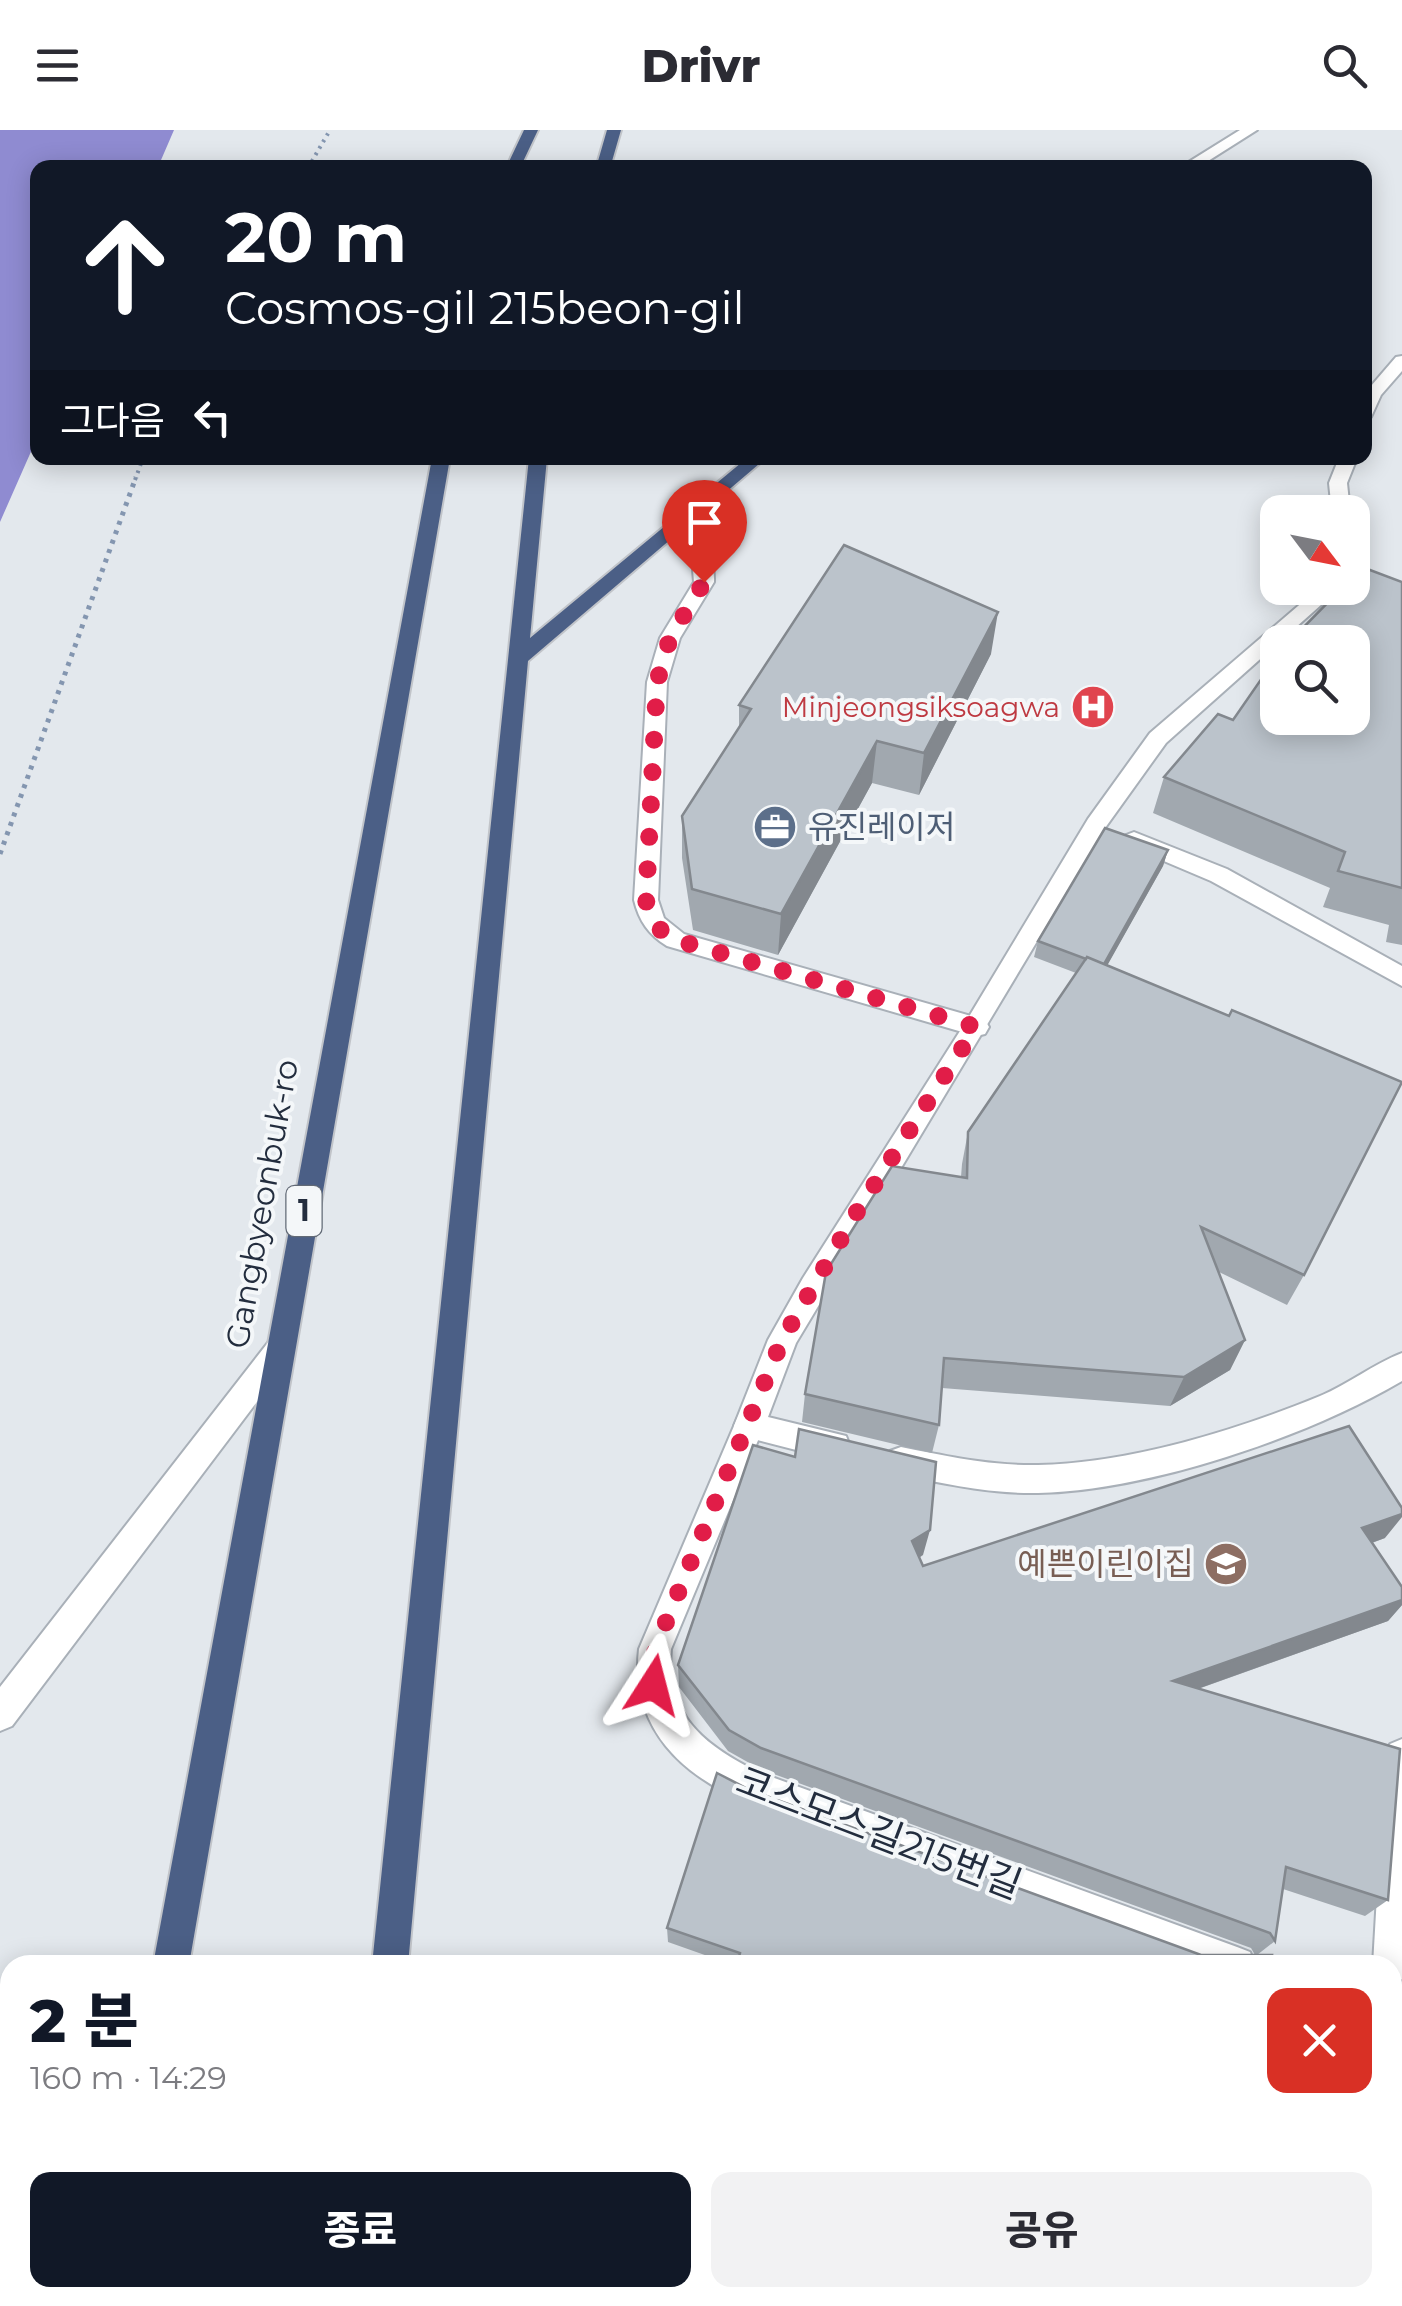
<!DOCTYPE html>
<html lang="ko">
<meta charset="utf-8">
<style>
body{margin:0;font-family:Montserrat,"Noto Sans KR",sans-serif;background:#f2f2f3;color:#2b2b33;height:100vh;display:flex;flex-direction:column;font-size:38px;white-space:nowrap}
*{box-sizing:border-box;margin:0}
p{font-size:32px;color:#7c7c81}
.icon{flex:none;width:55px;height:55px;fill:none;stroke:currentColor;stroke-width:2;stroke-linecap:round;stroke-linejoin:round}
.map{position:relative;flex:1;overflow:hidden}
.panel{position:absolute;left:0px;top:1825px;width:1402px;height:352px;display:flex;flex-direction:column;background:#fff;border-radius:30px 30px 0 0;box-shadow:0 5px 25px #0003}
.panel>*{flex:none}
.top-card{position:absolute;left:30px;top:30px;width:1342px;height:305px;border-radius:20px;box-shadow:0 5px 25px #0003;background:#111827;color:#fff;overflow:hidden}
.needle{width:65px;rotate:122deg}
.fabs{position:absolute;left:1260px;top:365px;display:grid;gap:20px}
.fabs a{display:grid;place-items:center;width:110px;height:110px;border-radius:20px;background:#fff;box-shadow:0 5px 25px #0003;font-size:50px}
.pin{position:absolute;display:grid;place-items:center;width:85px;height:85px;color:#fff;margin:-102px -42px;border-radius:50% 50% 50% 0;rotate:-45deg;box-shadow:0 0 10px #0007}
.pin .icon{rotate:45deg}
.me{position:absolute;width:110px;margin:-55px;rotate:9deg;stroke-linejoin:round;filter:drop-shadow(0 0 8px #0008)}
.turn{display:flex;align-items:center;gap:35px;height:210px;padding:0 30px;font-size:45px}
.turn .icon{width:130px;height:130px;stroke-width:2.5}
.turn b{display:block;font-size:70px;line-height:85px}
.then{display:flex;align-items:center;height:95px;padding:0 30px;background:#0003;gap:20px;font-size:38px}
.round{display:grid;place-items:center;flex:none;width:105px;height:105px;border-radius:20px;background:#f2f2f3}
.headline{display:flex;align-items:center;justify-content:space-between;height:170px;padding:0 30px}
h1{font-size:60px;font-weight:800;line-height:75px;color:#111827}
.button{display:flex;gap:20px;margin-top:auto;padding:20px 30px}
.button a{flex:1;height:115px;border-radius:20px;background:#111827;color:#fff;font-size:40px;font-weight:800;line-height:115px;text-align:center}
.button a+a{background:#f2f2f3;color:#2b2b33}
header{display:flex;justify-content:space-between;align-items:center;height:130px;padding:0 30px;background:#fff;font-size:45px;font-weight:800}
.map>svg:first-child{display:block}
</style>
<header><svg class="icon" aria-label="menu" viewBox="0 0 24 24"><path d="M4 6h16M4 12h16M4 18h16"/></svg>Drivr<svg class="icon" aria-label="search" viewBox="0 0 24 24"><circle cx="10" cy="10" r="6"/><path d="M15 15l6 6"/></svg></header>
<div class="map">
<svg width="1402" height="2176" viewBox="0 0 1402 2176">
<rect width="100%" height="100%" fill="#e3e8ed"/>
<!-- water -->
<path fill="#8f8bd1" d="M 0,0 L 174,0 L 158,37 L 38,38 L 37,308 L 0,392 Z"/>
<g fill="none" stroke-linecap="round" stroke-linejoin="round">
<!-- service casing -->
<g stroke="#a9b0b8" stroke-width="4">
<path id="service" d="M 681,384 L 688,386 C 701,407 715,426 714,452 L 680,508 L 667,552 L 658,770 L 664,788 L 684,804 L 985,890 L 989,897 L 985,904 L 976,906 L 667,816 C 649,805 639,791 634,770 L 647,552 L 660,508 L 694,452 L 692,427 L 672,390 Z
M 1134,702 L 1227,739 L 1402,836 L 1402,856 L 1211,751 L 1126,715 L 1123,710 L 1126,705 Z
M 280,1207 L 290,1210 L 295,1219 L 290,1228 L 12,1596 L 0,1601 L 0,1557 L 270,1210 Z
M 749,1283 L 760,1287 L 764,1296 L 671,1519 C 665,1584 703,1615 758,1642 L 1237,1817 L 1250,1822 L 1255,1835 L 1187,1835 L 750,1674 C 682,1646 630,1598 639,1519 L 734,1296 L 738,1287 Z
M 1402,1609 L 1402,1849 L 1392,1853 L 1392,1835 L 1373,1835 L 1385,1626 L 1390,1614 Z
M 1204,2168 L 1244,2168 L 1243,2176 L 1203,2176 Z"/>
</g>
<!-- minor casing -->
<g stroke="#a9b0b8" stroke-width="4">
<path id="minor" d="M 1240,0 L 1257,0 L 1197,38 L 1179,38 Z
M 1402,226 L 1402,241 L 1381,265 L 1371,287 L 1365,288 L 1365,263 L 1396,227 Z
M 1339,328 L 1357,328 L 1347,353 L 1350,382 L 1332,382 L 1329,353 Z
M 1319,458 L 1340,458 L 1166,613 L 1105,698 L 796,1213 L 768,1287 L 846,1306 L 850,1316 L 846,1326 L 835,1330 L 738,1305 L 734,1296 L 768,1210 L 803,1148 L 967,890 L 1088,689 L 1150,603 Z
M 1402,1223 L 1402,1251 C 1307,1307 1148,1361 1038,1363 C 992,1364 946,1354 901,1345 L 890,1341 L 886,1331 L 890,1321 L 901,1317 C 946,1326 992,1336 1038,1335 C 1130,1333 1235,1301 1320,1266 C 1349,1254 1373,1234 1402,1223 Z"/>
</g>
<!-- trunk casing -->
<g stroke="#c1c4c9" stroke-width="4">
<path id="trunk" d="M 524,0 L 538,0 L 520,38 L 506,38 Z
M 607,0 L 621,0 L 610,38 L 596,38 Z
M 432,328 L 450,328 L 189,1835 L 153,1835 Z
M 529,328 L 547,328 L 530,508 L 747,328 L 766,328 L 528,531 L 408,1835 L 372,1835 Z
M 92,2168 L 132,2168 L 131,2176 L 91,2176 Z
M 334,2168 L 374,2168 L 373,2176 L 333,2176 Z"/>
</g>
<!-- path-far1 -->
<path stroke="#8496b0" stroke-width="4" stroke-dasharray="2.5 5" stroke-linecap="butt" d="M 308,38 L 330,0
M 135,350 L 143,328"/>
<!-- path -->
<path stroke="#8496b0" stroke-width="5" stroke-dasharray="4 6" stroke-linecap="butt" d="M 0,724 L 136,347"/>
<!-- service -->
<use href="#service" fill="#fff" fill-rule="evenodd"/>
<!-- minor -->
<use href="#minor" fill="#fff" fill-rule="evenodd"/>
<!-- trunk -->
<use href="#trunk" fill="#4b5f86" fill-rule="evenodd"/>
</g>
<!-- wall -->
<path fill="#a1a8af" d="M 1402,452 L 1402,815 L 1386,812 L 1389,795 L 1323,777 L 1330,758 L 1153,683 L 1164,647 Z
M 991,524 L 919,665 L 872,653 L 778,825 L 693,800 L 682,728 L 682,686 L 739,598 L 739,575 Z
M 1168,720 L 1163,736 L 1107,835 L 1304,1145 L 1287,1175 L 1219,1142 L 1245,1210 L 1230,1240 L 1170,1276 L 942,1258 L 939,1295 L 932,1323 L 802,1292 L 805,1264 L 961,1047 L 962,1034 L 968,1002 L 1076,843 L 1034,827 L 1038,811 Z
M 1385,1408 L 1372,1413 L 1402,1457 L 1402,1475 L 1388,1491 L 1198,1559 L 1388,1770 L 1365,1786 L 1283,1759 L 1275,1811 L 1257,1825 L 1270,1835 L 733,1835 L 668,1812 L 667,1798 L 750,1660 L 1201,1825 L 1255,1825 L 1251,1818 L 760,1639 L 728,1621 L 679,1557 L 678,1535 L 923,1425 L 919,1428 L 923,1436 Z
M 781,2168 L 800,2168 L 796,2173 Z
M 1018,2168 L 1218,2168 L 1217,2172 L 1220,2176 L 1039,2176 Z
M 1245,2168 L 1392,2168 L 1402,2176 L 1246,2175 Z"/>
<!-- shaded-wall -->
<path fill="#83888e" d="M 998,482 L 991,524 L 919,665 L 924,623 Z
M 877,611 L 872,653 L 778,825 L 781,784 Z
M 1168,720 L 1163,736 L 1098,852 L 1103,836 Z
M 1245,1210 L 1230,1240 L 1170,1276 L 1184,1247 Z
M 1402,1384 L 1402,1387 L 1385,1408 L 1343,1423 L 1362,1398 Z
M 930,1400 L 923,1425 L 905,1436 L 912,1411 Z
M 1402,1470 L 1402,1475 L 1388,1491 L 1158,1573 L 1173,1551 Z"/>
<!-- building -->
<path fill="#bbc3cb" stroke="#83888e" stroke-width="2.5" d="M 844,415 L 998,482 L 924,623 L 877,611 L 781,784 L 692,759 L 682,686 L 751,579 L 739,575 Z
M 1362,437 L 1402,452 L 1402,758 L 1338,741 L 1345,722 L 1164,647 L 1218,584 L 1233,590 L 1278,525 L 1278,588 L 1352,588 L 1352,512 L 1289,512 L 1342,458 L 1352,458 L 1352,447 Z
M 1105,698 L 1168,720 L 1104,834 L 1087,827 L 1086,829 L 1038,811 Z
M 1087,827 L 1229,886 L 1232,880 L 1402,952 L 1304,1145 L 1201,1097 L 1245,1210 L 1184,1247 L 944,1228 L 939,1295 L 805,1264 L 826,1142 L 892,1036 L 967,1048 L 968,1002 Z
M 1349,1296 L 1402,1378 L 1402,1384 L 1362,1398 L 1402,1457 L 1402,1470 L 1173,1551 L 1400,1619 L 1388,1770 L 1286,1737 L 1275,1811 L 1270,1803 L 761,1618 L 729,1600 L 678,1535 L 753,1315 L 795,1327 L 799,1299 L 936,1332 L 930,1400 L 912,1411 L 923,1436 Z
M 717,1643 L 750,1660 L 1201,1825 L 1272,1825 L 1270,1835 L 737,1835 L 740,1823 L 667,1798 Z
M 1392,2100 L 1402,2104 L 1402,2176 L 1232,2176 L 1266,2173 L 1265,2168 L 1392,2168 Z
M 1038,2168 L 1218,2168 L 1217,2172 L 1220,2176 L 1059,2176 Z"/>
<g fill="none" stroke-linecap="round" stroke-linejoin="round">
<!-- route -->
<path stroke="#e11d48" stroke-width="18" stroke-dasharray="0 32.4" d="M 653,1555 L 655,1519 L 782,1210 L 855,1085 L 976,897 L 676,810 C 657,800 650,791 646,770 L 657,552 L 670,508 L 704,452"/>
</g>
<!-- icons -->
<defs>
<g id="hospital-disc" transform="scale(2.25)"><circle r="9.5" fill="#e0444e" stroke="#f4f7f9"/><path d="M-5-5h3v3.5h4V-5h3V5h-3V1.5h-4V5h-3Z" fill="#fff"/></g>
<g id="office-disc" transform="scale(2.25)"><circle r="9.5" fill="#5c6f8a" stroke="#f4f7f9"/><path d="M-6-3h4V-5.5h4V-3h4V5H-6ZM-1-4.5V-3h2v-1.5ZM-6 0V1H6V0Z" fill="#fff"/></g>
<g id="school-disc" transform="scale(2.25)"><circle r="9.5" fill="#8d6e63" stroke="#f4f7f9"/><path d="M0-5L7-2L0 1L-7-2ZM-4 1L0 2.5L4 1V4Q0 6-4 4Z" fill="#fff"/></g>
</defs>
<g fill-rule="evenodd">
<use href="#hospital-disc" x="1093" y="577"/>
<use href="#office-disc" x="775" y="697"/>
<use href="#school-disc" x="1226" y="1434"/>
</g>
<g text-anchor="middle" stroke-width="8" stroke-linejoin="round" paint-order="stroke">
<!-- far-health labels -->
<g font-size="28" fill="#be3a42" stroke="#f4f7f9" text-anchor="end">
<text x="1060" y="587">Minjeongsiksoagwa</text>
</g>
<!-- shield labels -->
<rect fill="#f4f7f9" stroke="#626a76" stroke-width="2.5" x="286.5" y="1056" width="35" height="50" rx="8"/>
<g font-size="30" font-weight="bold" fill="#232d3e">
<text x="304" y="1091">1</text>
</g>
<!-- service labels -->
<g font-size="32" fill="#4e5e75" stroke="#f4f7f9" text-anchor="start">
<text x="808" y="708">유진레이저</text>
</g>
<!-- street labels -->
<g font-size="32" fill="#232d3e" stroke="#f4f7f9">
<text transform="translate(262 1074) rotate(-80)" y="11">Gangbyeonbuk-ro</text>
</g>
<!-- education labels -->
<g font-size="32" fill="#785e54" stroke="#f4f7f9" text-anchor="end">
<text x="1194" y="1445">예쁜이린이집</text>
</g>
<!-- near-street labels -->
<g font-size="38" fill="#232d3e" stroke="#f4f7f9">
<text transform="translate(879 1703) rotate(21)" y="13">코스모스길215번길</text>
</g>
</g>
</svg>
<div class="fabs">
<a><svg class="needle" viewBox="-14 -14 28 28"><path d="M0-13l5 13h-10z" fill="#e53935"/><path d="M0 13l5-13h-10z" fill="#7c7c81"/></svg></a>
<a><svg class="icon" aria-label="search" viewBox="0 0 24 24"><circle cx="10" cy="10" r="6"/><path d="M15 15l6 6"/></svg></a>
</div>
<div class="pin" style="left:704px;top:452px;background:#d93025"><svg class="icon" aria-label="arrive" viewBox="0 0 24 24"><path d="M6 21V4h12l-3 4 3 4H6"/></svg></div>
<svg class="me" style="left:653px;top:1555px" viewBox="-20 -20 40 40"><path d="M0-17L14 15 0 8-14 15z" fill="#e11d48" stroke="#fff" stroke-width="4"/></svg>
<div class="top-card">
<div class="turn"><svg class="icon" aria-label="ahead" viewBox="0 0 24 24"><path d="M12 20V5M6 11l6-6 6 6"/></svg><div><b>20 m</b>Cosmos-gil 215beon-gil</div></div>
<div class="then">그다음<svg class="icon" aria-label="left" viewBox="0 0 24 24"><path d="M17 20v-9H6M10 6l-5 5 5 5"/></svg></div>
</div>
<section class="panel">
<div class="headline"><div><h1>2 분</h1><p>160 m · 14:29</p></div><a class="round" style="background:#d93025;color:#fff"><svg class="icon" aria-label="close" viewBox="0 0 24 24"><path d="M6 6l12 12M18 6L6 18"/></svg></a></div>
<div class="button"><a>종료</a><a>공유</a></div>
</section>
</div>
